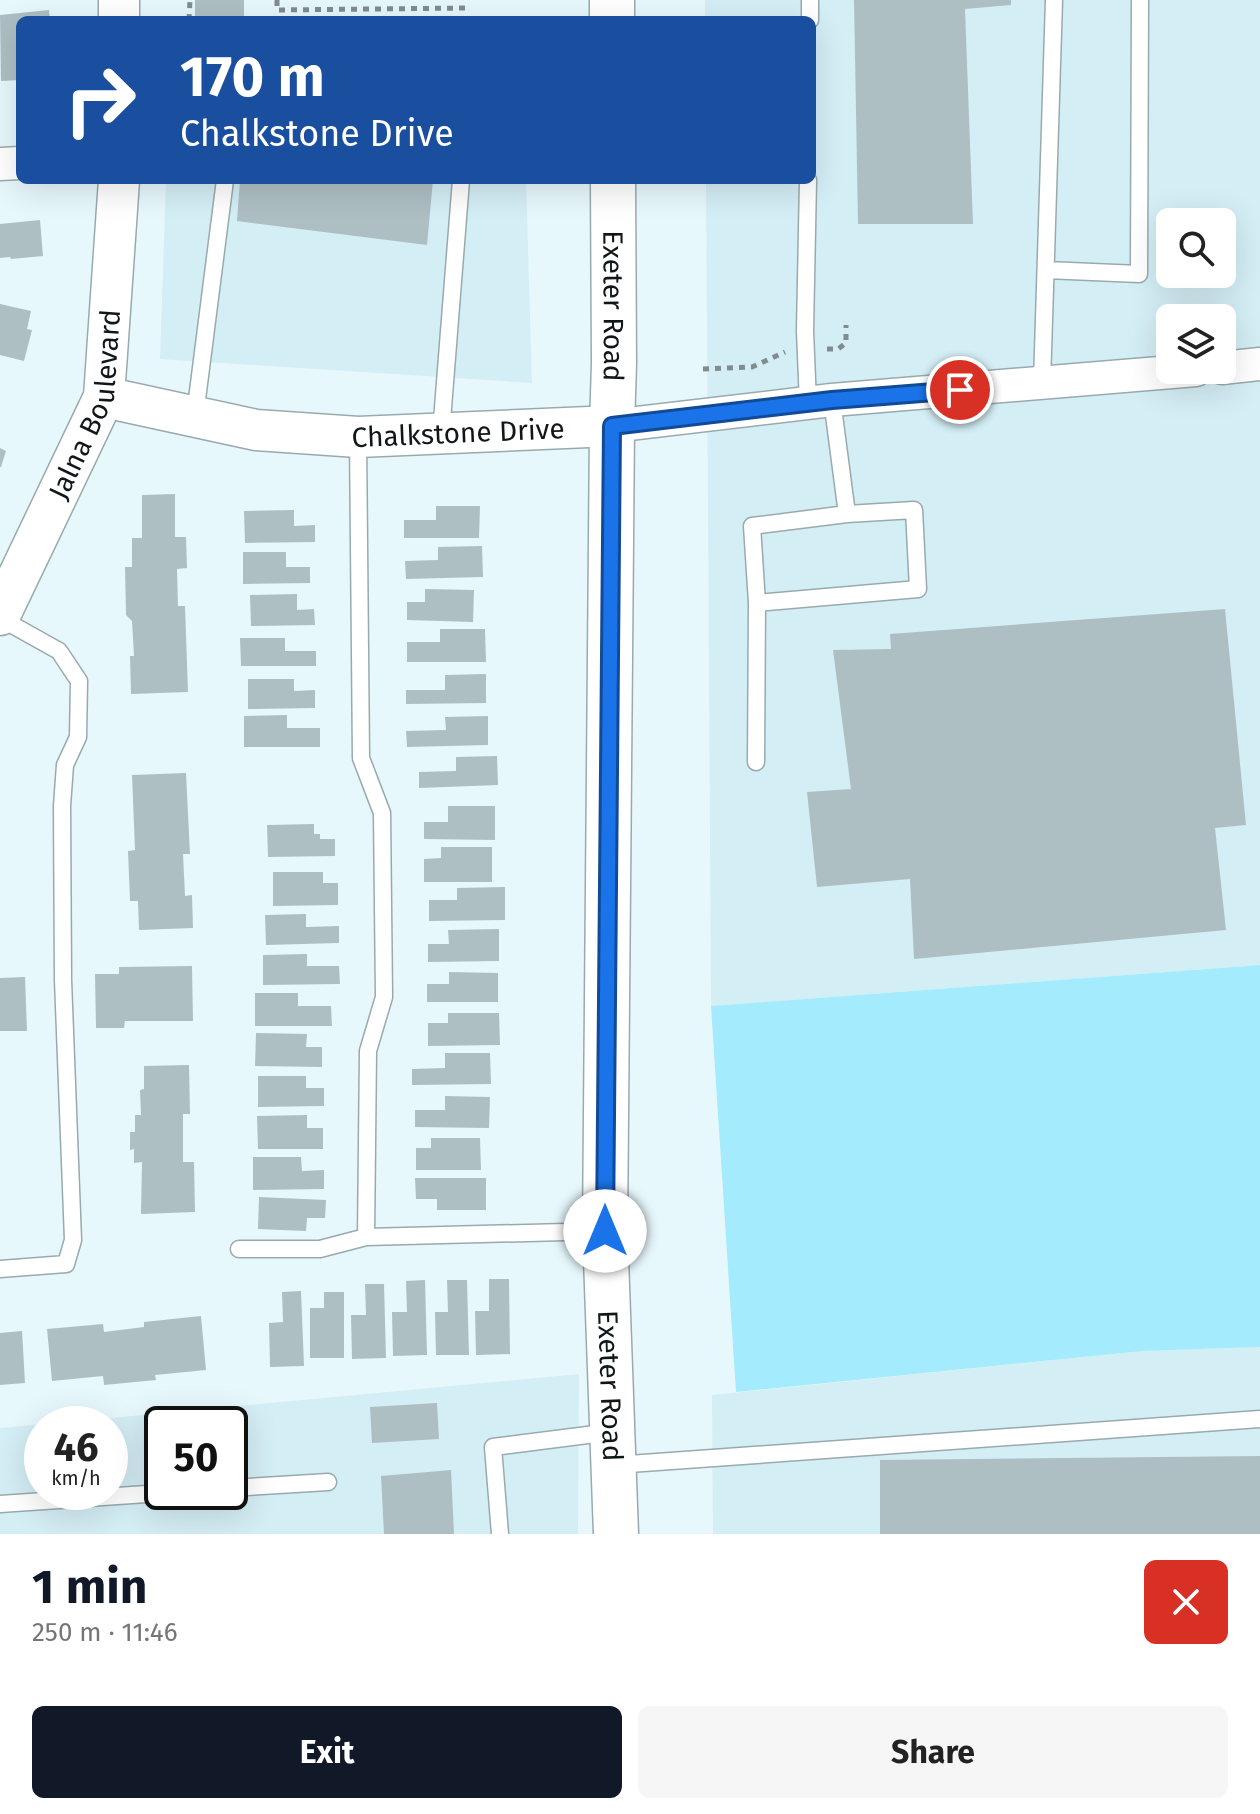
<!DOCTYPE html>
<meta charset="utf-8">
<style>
body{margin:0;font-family:"Fira Sans",sans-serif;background:#f6f6f6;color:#222;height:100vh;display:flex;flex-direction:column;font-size:30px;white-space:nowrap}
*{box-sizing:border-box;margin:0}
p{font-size:26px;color:#767676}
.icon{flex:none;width:44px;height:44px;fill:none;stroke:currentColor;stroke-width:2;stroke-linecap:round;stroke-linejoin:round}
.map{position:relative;height:1534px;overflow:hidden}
.panel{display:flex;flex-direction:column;background:#fff;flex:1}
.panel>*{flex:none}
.banner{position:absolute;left:16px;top:16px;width:800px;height:168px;border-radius:12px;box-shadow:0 8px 32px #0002;background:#1a4fa0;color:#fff;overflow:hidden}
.controls{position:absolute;left:1156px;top:208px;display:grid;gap:16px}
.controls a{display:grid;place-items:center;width:80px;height:80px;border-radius:12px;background:#fff;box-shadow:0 8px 32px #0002;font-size:40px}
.speed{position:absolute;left:24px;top:1406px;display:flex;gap:16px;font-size:40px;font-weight:700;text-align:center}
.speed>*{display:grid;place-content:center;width:104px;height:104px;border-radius:50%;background:#fff;box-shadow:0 8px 32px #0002;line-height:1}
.speed small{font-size:20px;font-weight:400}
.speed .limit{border:4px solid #111;border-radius:12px;background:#fff;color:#111}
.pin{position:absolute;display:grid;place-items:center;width:68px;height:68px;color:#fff;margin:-34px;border:4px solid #fff;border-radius:50%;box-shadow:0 2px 8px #0007}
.me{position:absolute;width:88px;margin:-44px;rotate:0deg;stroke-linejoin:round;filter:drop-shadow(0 0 6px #0008)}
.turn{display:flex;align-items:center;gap:28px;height:168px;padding:0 32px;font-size:36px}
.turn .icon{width:104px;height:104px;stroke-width:2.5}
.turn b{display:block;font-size:56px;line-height:68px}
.round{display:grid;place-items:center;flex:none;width:84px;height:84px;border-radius:12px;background:#f6f6f6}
.head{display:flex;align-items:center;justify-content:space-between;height:136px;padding:0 32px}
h1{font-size:48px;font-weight:700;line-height:60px;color:#111827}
.action{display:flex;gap:16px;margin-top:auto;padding:16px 32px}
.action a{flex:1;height:92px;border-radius:12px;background:#111827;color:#fff;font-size:32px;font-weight:700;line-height:92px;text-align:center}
.action a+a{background:#f6f6f6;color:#222}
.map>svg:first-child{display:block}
</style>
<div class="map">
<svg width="1260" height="1534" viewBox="0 0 1260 1534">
<rect width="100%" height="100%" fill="#e7f8fc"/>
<!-- built -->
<path fill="#d4eef5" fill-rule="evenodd" d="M 705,0 L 1260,0 L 1260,965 L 711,1006 L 706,180 L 812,180 L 812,20 L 705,20 ZM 1170,222 L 1222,222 L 1222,274 L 1170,274 ZM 1170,318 L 1222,318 L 1222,370 L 1170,370 Z
M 166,180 L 526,180 L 532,383 L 160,359 Z
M 1260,1347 L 1260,1534 L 713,1534 L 712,1395 L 1143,1351 Z
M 579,1374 L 578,1534 L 0,1534 L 0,1428 L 42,1424 L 42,1492 L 110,1492 L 110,1424 L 47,1424 ZM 162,1424 L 230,1424 L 230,1492 L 162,1492 Z"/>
<!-- green -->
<path fill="#a4ecfd" d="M 1260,965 L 1260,1347 L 1143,1351 L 736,1392 L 711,1006 Z"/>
<!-- building -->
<path fill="#aebfc3" d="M 195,0 L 244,0 L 244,20 L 203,20 L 204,16 L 195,18 Z
M 854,0 L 1011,0 L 1011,5 L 965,9 L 973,224 L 858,224 Z
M 49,10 L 50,20 L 20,20 L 20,80 L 1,81 L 0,15 Z
M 240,180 L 433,180 L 427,245 L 237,221 Z
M 40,220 L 43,256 L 11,259 L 10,257 L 0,258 L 0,224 Z
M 0,304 L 31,311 L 27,329 L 32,330 L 24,361 L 0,355 Z
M 0,448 L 6,451 L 1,467 L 0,467 Z
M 175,494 L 175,537 L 186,537 L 187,568 L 177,569 L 178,606 L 185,606 L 188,692 L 131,694 L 130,656 L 134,656 L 132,621 L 126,615 L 125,567 L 132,567 L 132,538 L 142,538 L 142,495 Z
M 436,506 L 480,506 L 479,538 L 404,538 L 404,520 L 436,520 Z
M 294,510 L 294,526 L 315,525 L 315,542 L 245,543 L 244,511 Z
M 482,546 L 483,577 L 406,579 L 405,561 L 438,560 L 438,547 Z
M 243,552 L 286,552 L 286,567 L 310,567 L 310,583 L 243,584 Z
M 425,589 L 474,590 L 473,622 L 407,620 L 407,602 L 425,602 Z
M 297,594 L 297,610 L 314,609 L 315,625 L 251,626 L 250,595 Z
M 1225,609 L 1246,825 L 1215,828 L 1226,930 L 914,959 L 910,879 L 817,887 L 807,792 L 851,789 L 833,650 L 891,649 L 890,634 Z
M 440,629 L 485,629 L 486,662 L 407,662 L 407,642 L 440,642 Z
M 240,638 L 285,638 L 285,651 L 316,651 L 316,666 L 241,666 Z
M 486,674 L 486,703 L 406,704 L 406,690 L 445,690 L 445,675 Z
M 248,679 L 294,679 L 294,691 L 315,690 L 315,708 L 248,709 Z
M 287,715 L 287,728 L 320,728 L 320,747 L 244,747 L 244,716 Z
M 488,716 L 488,745 L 407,747 L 406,731 L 446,730 L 445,717 Z
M 497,756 L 498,785 L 419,788 L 419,772 L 456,771 L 456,757 Z
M 186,773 L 190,854 L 183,854 L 185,896 L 192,895 L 193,928 L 139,930 L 138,901 L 130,901 L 128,851 L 135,850 L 132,775 Z
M 448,806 L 495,806 L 495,840 L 424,839 L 424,822 L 448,822 Z
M 314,824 L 314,834 L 320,834 L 320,839 L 335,839 L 335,856 L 268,857 L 267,825 Z
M 441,847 L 492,847 L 492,882 L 424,882 L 424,859 L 441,858 Z
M 273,872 L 323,872 L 323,883 L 338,883 L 338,905 L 273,906 Z
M 505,887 L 505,920 L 429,921 L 429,900 L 457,900 L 457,888 Z
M 306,914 L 306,927 L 339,926 L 339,943 L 266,945 L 265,915 Z
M 499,929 L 499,961 L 428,962 L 428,944 L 449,944 L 448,930 Z
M 307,954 L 307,966 L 339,966 L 340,984 L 263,985 L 263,955 Z
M 192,966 L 193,1021 L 125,1021 L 124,1028 L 96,1028 L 95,974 L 119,974 L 119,967 Z
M 449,972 L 498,973 L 498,1002 L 427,1002 L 427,984 L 449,984 Z
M 25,977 L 27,1031 L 0,1031 L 0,978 Z
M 255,993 L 298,993 L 298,1006 L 331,1006 L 332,1026 L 255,1026 Z
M 448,1013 L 499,1013 L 500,1045 L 428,1046 L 428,1023 L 448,1023 Z
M 256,1033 L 307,1034 L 306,1047 L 322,1047 L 322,1067 L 255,1066 Z
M 445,1053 L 490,1053 L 491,1084 L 412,1085 L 412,1069 L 445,1068 Z
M 189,1065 L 190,1114 L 183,1114 L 183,1162 L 194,1162 L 195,1212 L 141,1214 L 142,1162 L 134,1163 L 134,1149 L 130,1150 L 130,1132 L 135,1132 L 135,1115 L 141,1115 L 140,1090 L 144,1089 L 144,1066 Z
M 258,1076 L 306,1076 L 306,1088 L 324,1088 L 324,1106 L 258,1107 Z
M 445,1096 L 490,1097 L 489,1128 L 415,1127 L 415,1110 L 445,1110 Z
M 307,1115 L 307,1128 L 323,1128 L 323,1149 L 258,1149 L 257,1116 Z
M 431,1138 L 480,1138 L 481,1170 L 416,1170 L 416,1148 L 431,1148 Z
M 253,1157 L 301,1157 L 302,1171 L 324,1170 L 324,1189 L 253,1190 Z
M 415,1178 L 486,1178 L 486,1210 L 437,1210 L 437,1199 L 416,1199 Z
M 259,1197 L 326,1200 L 325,1218 L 307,1218 L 306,1231 L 258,1229 Z
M 489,1279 L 509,1279 L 510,1354 L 476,1355 L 475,1311 L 489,1311 Z
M 425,1280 L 427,1355 L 393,1356 L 392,1312 L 407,1312 L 406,1281 Z
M 447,1280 L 467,1280 L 469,1355 L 436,1355 L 435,1312 L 448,1312 Z
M 365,1284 L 384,1284 L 386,1358 L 352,1359 L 351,1315 L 366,1315 Z
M 301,1291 L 304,1366 L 270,1367 L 269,1323 L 283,1322 L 282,1292 Z
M 324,1292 L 344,1292 L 344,1358 L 310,1358 L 310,1308 L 324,1308 Z
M 201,1316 L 206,1370 L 155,1375 L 156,1380 L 104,1385 L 103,1376 L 52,1381 L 47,1329 L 103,1324 L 104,1332 L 144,1327 L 144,1322 Z
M 22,1331 L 25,1383 L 0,1385 L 0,1333 Z
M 437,1403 L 439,1439 L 372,1443 L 370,1407 Z
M 1260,1456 L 1260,1534 L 880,1534 L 880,1460 Z
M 451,1470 L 454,1534 L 384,1534 L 381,1476 Z"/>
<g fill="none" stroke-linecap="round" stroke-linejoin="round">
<!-- service casing -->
<g stroke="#99aaad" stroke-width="19">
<path id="service" d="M 810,20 L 810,0
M 808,180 L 805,331 L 808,403
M 1046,270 L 1139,274 L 1140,0
M 1042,383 L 1054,0
M 832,400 L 847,514 L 914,510 L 918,589 L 757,603 L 752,526 L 847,514
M 195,415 L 225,180
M 441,433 L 461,180
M 358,437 L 361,758 L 382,813 L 384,997 L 368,1051 L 366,1237
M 0,618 L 59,651 L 79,681 L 78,737 L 65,765 L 62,806 L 63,980 L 73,1240 L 66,1264 L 0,1269
M 756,762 L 757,603
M 239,1249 L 320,1249 L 366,1237 L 604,1231
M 615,1465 L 1260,1419
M 230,1488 L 328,1482
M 0,1504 L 176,1492
M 500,1534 L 493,1447 L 611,1432"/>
</g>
<!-- minor casing -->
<g stroke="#99aaad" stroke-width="35">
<path id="minor" d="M 0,164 L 20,163
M 1222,368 L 1260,364
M 612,426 L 832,400 L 1196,370"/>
</g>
<!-- tertiary casing -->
<g stroke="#99aaad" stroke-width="43">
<g id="tertiary">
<path d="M 119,0 L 119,20"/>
<path id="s1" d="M 104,397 L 256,430 L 358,437 L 612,426"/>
<path id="s2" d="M 0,615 L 104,397 L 119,180"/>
</g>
</g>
<!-- secondary casing -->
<g stroke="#99aaad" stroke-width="47">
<g id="secondary">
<path d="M 612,0 L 612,20"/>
<path id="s3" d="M 613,180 L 614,364 L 612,426 L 605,1231 L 616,1534"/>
</g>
</g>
<!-- path -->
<path stroke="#818c8f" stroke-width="5" stroke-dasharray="6 6" stroke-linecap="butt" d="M 277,0 L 277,10 L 466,8
M 189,20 L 190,0
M 827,349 L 838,349 L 846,343 L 846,325
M 703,369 L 752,367 L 785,352"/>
<!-- service -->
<use href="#service" stroke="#fff" stroke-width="16"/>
<!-- minor -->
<use href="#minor" stroke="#fff" stroke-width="32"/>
<!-- tertiary -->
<use href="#tertiary" stroke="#fff" stroke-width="40"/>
<!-- secondary -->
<use href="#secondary" stroke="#fff" stroke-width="44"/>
</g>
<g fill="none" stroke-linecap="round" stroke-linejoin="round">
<!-- route casing -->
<g stroke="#114b97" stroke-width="20">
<path id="route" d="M 605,1231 L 612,426 L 832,400 L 960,390"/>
</g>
<!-- route -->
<use href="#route" stroke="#1a73e8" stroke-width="14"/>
</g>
<g text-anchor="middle" stroke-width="6" stroke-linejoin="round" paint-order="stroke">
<!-- street labels -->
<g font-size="28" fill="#111719" stroke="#fff">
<text dy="10" stroke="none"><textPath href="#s3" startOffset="126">Exeter Road</textPath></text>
<text dy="10" stroke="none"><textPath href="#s2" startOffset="230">Jalna Boulevard</textPath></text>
<text dy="10" stroke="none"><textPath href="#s1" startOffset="358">Chalkstone Drive</textPath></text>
<text dy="10" stroke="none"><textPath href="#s3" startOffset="1206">Exeter Road</textPath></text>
</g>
</g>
</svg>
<div class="controls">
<a><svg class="icon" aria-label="search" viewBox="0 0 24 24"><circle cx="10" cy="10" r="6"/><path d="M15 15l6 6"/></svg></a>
<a><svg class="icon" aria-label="layers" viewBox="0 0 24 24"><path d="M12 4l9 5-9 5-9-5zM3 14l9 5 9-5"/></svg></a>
</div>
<div class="speed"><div>46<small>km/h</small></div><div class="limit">50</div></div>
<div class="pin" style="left:960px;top:390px;background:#d93025"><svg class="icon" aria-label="arrive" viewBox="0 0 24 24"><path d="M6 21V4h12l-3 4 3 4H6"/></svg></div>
<svg class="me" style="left:605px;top:1231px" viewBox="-20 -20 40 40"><circle r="19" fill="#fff"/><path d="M0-13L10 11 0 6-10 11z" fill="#1a73e8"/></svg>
<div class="banner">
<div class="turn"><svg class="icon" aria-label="right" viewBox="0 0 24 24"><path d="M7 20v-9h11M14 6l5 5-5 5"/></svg><div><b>170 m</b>Chalkstone Drive</div></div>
</div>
</div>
<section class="panel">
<div class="head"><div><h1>1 min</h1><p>250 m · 11:46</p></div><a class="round" style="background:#d93025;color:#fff"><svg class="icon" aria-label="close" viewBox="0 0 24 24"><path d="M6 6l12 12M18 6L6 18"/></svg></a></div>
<div class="action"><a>Exit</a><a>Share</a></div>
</section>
